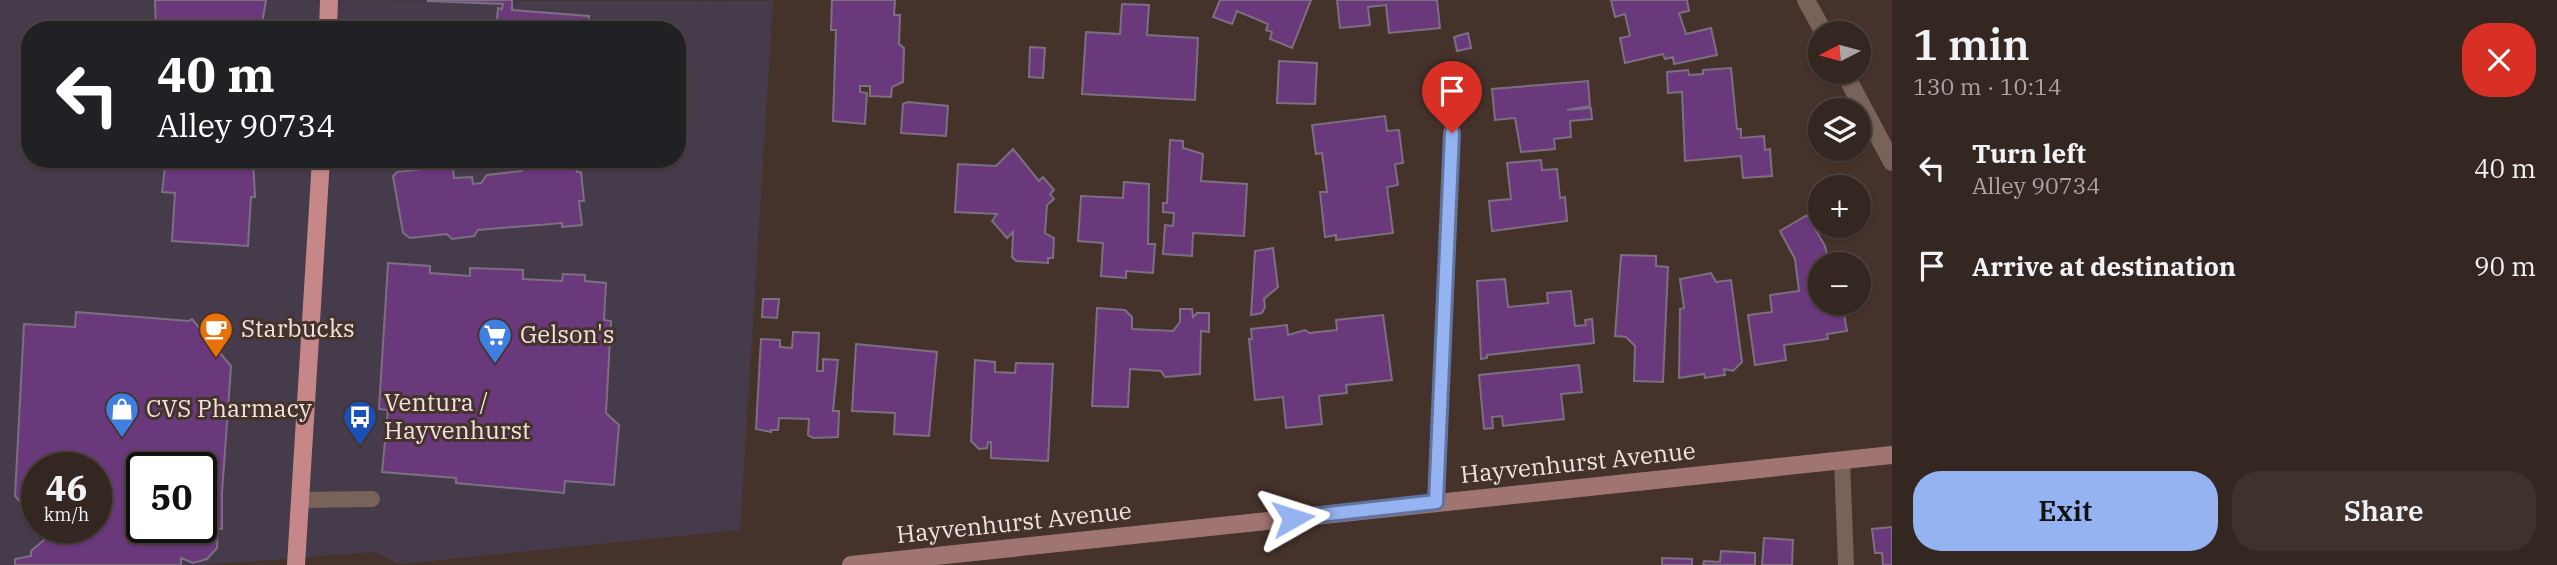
<!DOCTYPE html>
<meta charset="utf-8">
<style>
body{margin:0;font-family:"IBM Plex Serif",serif;background:#3f322d;color:#f1f3f6;height:100vh;display:flex;flex-direction:column;font-size:26px;white-space:nowrap}
*{box-sizing:border-box;margin:0}
p{font-size:23px;color:#a9a5a5}
.icon{flex:none;width:38px;height:38px;fill:none;stroke:currentColor;stroke-width:2;stroke-linecap:round;stroke-linejoin:round}
.map{position:relative;flex:1;overflow:hidden}
.side{display:flex;flex-direction:column;background:#342620;width:665px}
.side>*{flex:none}
.top-card{position:absolute;left:21px;top:21px;width:665px;height:147px;border-radius:28px;box-shadow:0 2px 5px #0004,0 0 0 2px #4e433e;background:#202124;color:#fff;overflow:hidden}
.needle{width:46px;rotate:264deg}
.buttons{position:absolute;left:1808px;top:21px;display:grid;gap:14px}
.buttons a{display:grid;place-items:center;width:63px;height:63px;border-radius:50%;background:#342620;box-shadow:0 2px 5px #0004,0 0 0 2px #4e433e;font-size:35px}
.speed{position:absolute;left:21px;top:452px;display:flex;gap:14px;font-size:35px;font-weight:700;text-align:center}
.speed>*{display:grid;place-content:center;width:91px;height:91px;border-radius:50%;background:#342620;box-shadow:0 2px 5px #0004,0 0 0 2px #4e433e;line-height:1}
.speed small{font-size:18px;font-weight:400}
.speed .limit{border:4px solid #111;border-radius:10px;background:#fff;color:#111}
.pin{position:absolute;display:grid;place-items:center;width:60px;height:60px;color:#fff;margin:-72px -30px;border-radius:50% 50% 50% 0;rotate:-45deg;box-shadow:0 0 7px #0007}
.pin .icon{rotate:45deg}
.me{position:absolute;width:77px;margin:-38px;rotate:84deg;stroke-linejoin:round;filter:drop-shadow(0 0 5px #0008)}
.turn{display:flex;align-items:center;gap:24px;height:147px;padding:0 21px;font-size:32px}
.turn .icon{width:91px;height:91px;stroke-width:2.5}
.turn b{display:block;font-size:49px;line-height:60px}
.round{display:grid;place-items:center;flex:none;width:74px;height:74px;border-radius:28px;background:#3f322d}
.summary{display:flex;align-items:center;justify-content:space-between;height:119px;padding:0 21px}
h1{font-size:42px;font-weight:600;line-height:52px}
.cta{display:flex;gap:14px;margin-top:auto;padding:14px 21px}
.cta a{flex:1;height:80px;border-radius:28px;background:#95b2f1;color:#111;font-size:28px;font-weight:600;line-height:80px;text-align:center}
.cta a+a{background:#3f322d;color:#f1f3f6}
ul{padding:0;list-style:none}
li{display:flex;align-items:center;gap:21px;height:98px;padding:0 21px}
li div{flex:1}
li b{display:block;font-size:26px}
li em{font-style:normal}
main{display:flex;flex:1;min-height:0}
.map>svg:first-child{display:block}
</style>
<main>
<div class="map">
<svg width="1892" height="565" viewBox="0 0 1892 565">
<rect width="100%" height="100%" fill="#45322b"/>
<!-- commercial -->
<path fill="#463b4a" fill-rule="evenodd" d="M 0,0 L 773,1 L 740,530 L 399,564 L 375,552 L 204,565 L 0,565 ZM 30,30 L 677,30 L 677,159 L 30,159 ZM 37,467 L 96,467 L 96,527 L 37,527 ZM 142,467 L 201,467 L 201,527 L 142,527 Z"/>
<!-- building -->
<path fill="#69397b" stroke="#7c6f81" stroke-width="2" fill-rule="evenodd" d="M 155,0 L 266,0 L 261,30 L 156,30 Z
M 512,0 L 512,10 L 589,16 L 588,30 L 496,30 L 498,8 L 502,9 L 503,4 L 427,1 Z
M 832,0 L 895,0 L 894,15 L 900,15 L 899,44 L 904,48 L 903,82 L 892,87 L 891,97 L 870,96 L 870,86 L 860,86 L 860,92 L 867,93 L 865,124 L 833,121 L 836,30 L 831,30 Z
M 1220,0 L 1311,0 L 1292,48 L 1270,39 L 1272,32 L 1266,30 L 1268,24 L 1237,11 L 1232,24 L 1213,17 Z
M 1337,0 L 1437,0 L 1440,28 L 1389,33 L 1386,5 L 1368,7 L 1370,25 L 1340,28 Z
M 1611,0 L 1687,0 L 1689,11 L 1679,13 L 1686,34 L 1711,28 L 1717,55 L 1674,64 L 1673,57 L 1665,59 L 1663,54 L 1625,63 L 1620,38 L 1630,36 L 1625,14 L 1615,17 Z
M 1122,4 L 1149,5 L 1147,35 L 1198,38 L 1195,100 L 1082,94 L 1086,32 L 1120,34 Z
M 1468,33 L 1471,48 L 1457,51 L 1454,37 Z
M 1030,47 L 1045,48 L 1043,78 L 1029,77 Z
M 1279,61 L 1317,63 L 1315,104 L 1277,103 Z
M 1731,68 L 1737,129 L 1741,129 L 1741,138 L 1764,136 L 1765,150 L 1770,149 L 1772,176 L 1743,178 L 1741,156 L 1685,161 L 1682,92 L 1668,93 L 1667,72 L 1688,70 L 1689,75 L 1703,74 L 1703,70 Z
M 1588,81 L 1590,106 L 1567,110 L 1591,108 L 1592,119 L 1570,121 L 1571,137 L 1554,139 L 1555,149 L 1521,152 L 1515,118 L 1495,120 L 1492,89 Z
M 908,102 L 948,106 L 946,136 L 901,133 L 903,104 Z
M 1385,116 L 1387,131 L 1399,130 L 1403,163 L 1395,164 L 1398,185 L 1387,187 L 1393,233 L 1336,240 L 1336,235 L 1325,237 L 1320,192 L 1327,192 L 1322,153 L 1316,154 L 1312,125 Z
M 1170,140 L 1183,141 L 1183,148 L 1203,154 L 1201,181 L 1247,184 L 1244,236 L 1193,233 L 1192,256 L 1163,254 L 1165,225 L 1173,226 L 1174,213 L 1163,212 L 1163,203 L 1167,203 Z
M 1013,149 L 1039,181 L 1043,177 L 1054,190 L 1050,194 L 1054,199 L 1047,205 L 1045,233 L 1054,238 L 1053,258 L 1048,258 L 1048,263 L 1016,261 L 1012,257 L 1013,232 L 1007,238 L 992,221 L 997,214 L 955,212 L 958,164 L 996,166 Z
M 166,159 L 253,159 L 255,197 L 251,197 L 248,246 L 172,241 L 175,193 L 162,192 Z
M 504,159 L 586,159 L 587,165 L 576,166 L 577,172 L 581,172 L 584,201 L 579,201 L 582,225 L 562,227 L 562,223 L 478,230 L 474,236 L 452,239 L 447,234 L 410,238 L 403,233 L 393,176 L 397,172 L 449,166 L 453,169 L 454,178 L 472,177 L 473,184 L 481,183 L 487,175 L 522,171 L 521,160 Z
M 1541,160 L 1542,170 L 1557,169 L 1560,198 L 1565,197 L 1567,221 L 1492,231 L 1489,201 L 1511,199 L 1507,163 Z
M 1124,182 L 1149,184 L 1148,244 L 1155,244 L 1153,273 L 1126,271 L 1126,278 L 1101,276 L 1103,243 L 1078,241 L 1081,196 L 1123,198 Z
M 1807,215 L 1825,246 L 1829,264 L 1820,264 L 1820,303 L 1842,303 L 1847,331 L 1827,334 L 1828,339 L 1784,345 L 1786,360 L 1755,365 L 1748,315 L 1772,312 L 1770,295 L 1799,291 L 1795,259 L 1780,231 Z
M 1273,248 L 1278,287 L 1264,299 L 1265,307 L 1262,313 L 1251,315 L 1255,251 Z
M 1621,255 L 1656,256 L 1656,266 L 1668,267 L 1663,382 L 1634,381 L 1635,346 L 1626,337 L 1615,336 Z
M 388,263 L 430,266 L 430,273 L 470,276 L 470,268 L 500,269 L 523,270 L 523,279 L 562,281 L 563,274 L 585,275 L 585,281 L 606,283 L 604,320 L 611,321 L 606,413 L 619,425 L 614,485 L 565,481 L 564,493 L 456,483 L 456,478 L 382,472 L 388,410 L 379,409 Z
M 1711,273 L 1716,282 L 1731,280 L 1742,362 L 1733,371 L 1724,369 L 1725,375 L 1705,378 L 1704,374 L 1679,378 L 1680,309 L 1684,308 L 1680,279 Z
M 1505,279 L 1508,307 L 1548,303 L 1547,293 L 1571,291 L 1575,326 L 1586,325 L 1585,320 L 1592,319 L 1594,343 L 1487,355 L 1487,358 L 1481,359 L 1477,281 Z
M 763,299 L 779,299 L 777,318 L 762,317 Z
M 1097,308 L 1125,310 L 1132,317 L 1132,329 L 1173,331 L 1180,322 L 1180,309 L 1192,309 L 1193,317 L 1197,313 L 1209,313 L 1209,332 L 1201,331 L 1200,374 L 1165,377 L 1161,371 L 1130,369 L 1128,407 L 1092,406 Z
M 76,312 L 189,321 L 192,319 L 231,366 L 222,493 L 222,529 L 218,528 L 217,548 L 207,559 L 193,563 L 181,558 L 181,565 L 15,565 L 15,559 L 31,556 L 31,551 L 50,535 L 42,527 L 96,527 L 96,467 L 37,467 L 37,521 L 15,496 L 24,324 L 75,327 ZM 142,467 L 201,467 L 201,527 L 142,527 Z
M 1383,315 L 1392,380 L 1346,385 L 1347,393 L 1319,396 L 1322,424 L 1286,428 L 1283,397 L 1255,400 L 1249,339 L 1252,339 L 1251,329 L 1287,325 L 1288,335 L 1305,330 L 1309,333 L 1337,330 L 1336,320 Z
M 793,332 L 819,333 L 817,371 L 823,371 L 823,359 L 838,360 L 833,411 L 839,411 L 838,437 L 813,438 L 808,435 L 809,419 L 779,418 L 778,430 L 771,430 L 771,432 L 756,429 L 761,339 L 780,340 L 780,347 L 792,348 Z
M 856,344 L 937,352 L 929,436 L 894,434 L 895,413 L 852,411 Z
M 975,360 L 995,362 L 995,372 L 1015,373 L 1016,363 L 1053,364 L 1048,461 L 991,458 L 991,442 L 988,442 L 987,448 L 979,449 L 971,441 Z
M 1579,365 L 1582,392 L 1561,394 L 1564,419 L 1503,426 L 1502,416 L 1492,417 L 1493,428 L 1484,429 L 1479,375 Z
M 361,415 L 369,416 L 367,433 L 360,432 Z
M 1892,527 L 1892,565 L 1883,565 L 1882,553 L 1875,553 L 1872,529 Z
M 1764,538 L 1793,540 L 1792,565 L 1762,565 Z
M 1721,551 L 1755,553 L 1755,565 L 1703,565 L 1704,561 L 1720,562 Z
M 1662,558 L 1692,559 L 1692,565 L 1662,565 Z"/>
<g fill="none" stroke-linecap="round" stroke-linejoin="round">
<!-- service -->
<path stroke="#78625a" stroke-width="16" d="M 1842,461 L 1846,565
M 301,500 L 372,499
M 1436,502 L 1452,133"/>
<!-- tertiary -->
<path stroke="#78625a" stroke-width="18" d="M 1806,0 L 1824,33
M 1844,72 L 1892,162"/>
<!-- secondary -->
<path stroke="#9f7471" stroke-width="18" d="M 851,565 L 1892,455"/>
<!-- primary -->
<path stroke="#c68789" stroke-width="18" d="M 328,30 L 329,0
M 296,565 L 321,159"/>
</g>
<g fill="none" stroke-linecap="round" stroke-linejoin="round">
<!-- route casing -->
<g stroke="#61749d" stroke-width="18">
<path id="route" d="M 1293,518 L 1436,502 L 1452,133"/>
</g>
<!-- route -->
<use href="#route" stroke="#95b2f1" stroke-width="12"/>
</g>
<!-- icons -->
<defs>
<g id="cafe-pin" transform="scale(1.75)"><path d="M0 17L-7.5 6A9.5 9.5 0 1 1 7.5 6Z" fill="#e8710a" stroke="#45322b"/><path d="M-5.5-4.5H6V0H3Q3 3.5 0 3.5H-2.5Q-5.5 3.5-5.5 0ZM3-3.2v2h1.7v-2ZM-6 4.5H4V6H-6Z" fill="#fff"/></g>
<g id="supermarket-pin" transform="scale(1.75)"><path d="M0 17L-7.5 6A9.5 9.5 0 1 1 7.5 6Z" fill="#3f7fe0" stroke="#45322b"/><path d="M-6-5.5h2.5l.6 2H6L4.5 2H-2.5L-4.4-4H-6ZM-1.5 3.2a1.3 1.3 0 1 0 .1 0ZM3 3.2a1.3 1.3 0 1 0 .1 0Z" fill="#fff"/></g>
<g id="shop-pin" transform="scale(1.75)"><path d="M0 17L-7.5 6A9.5 9.5 0 1 1 7.5 6Z" fill="#3f7fe0" stroke="#45322b"/><path d="M-5-2.5h2.3a2.7 3.5 0 0 1 5.4 0H5L5.5 6h-11ZM-1.5-2.5h3a1.5 2.3 0 0 0-3 0Z" fill="#fff"/></g>
<g id="bus-pin" transform="scale(1.75)"><path d="M0 17L-7.5 6A9.5 9.5 0 1 1 7.5 6Z" fill="#1a4fb4" stroke="#45322b"/><path d="M-5-6H5V4H4V6H2V4H-2V6H-4V4H-5ZM-3.5-4V0h7V-4ZM-3.5 1.2v1.5H-2V1.2ZM2 1.2v1.5H3.5V1.2Z" fill="#fff"/></g>
</defs>
<g fill-rule="evenodd">
<use href="#cafe-pin" x="216" y="329"/>
<use href="#supermarket-pin" x="495" y="335"/>
<use href="#shop-pin" x="122" y="409"/>
<use href="#bus-pin" x="360" y="417"/>
</g>
<g text-anchor="middle" stroke-width="6" stroke-linejoin="round" paint-order="stroke">
<!-- poi labels -->
<g font-size="24" fill="#f0e3df" stroke="#45322b" text-anchor="start">
<text x="241" y="337">Starbucks</text>
<text x="520" y="343">Gelson's</text>
<text x="384" y="411">Ventura /<tspan x="384" dy="28">Hayvenhurst</tspan></text>
<text x="146" y="417">CVS Pharmacy</text>
</g>
<!-- street labels -->
<g font-size="24" fill="#f0e3df" stroke="#45322b">
<text transform="translate(1578 463) rotate(-6)" y="8">Hayvenhurst Avenue</text>
<text transform="translate(1014 523) rotate(-6)" y="8">Hayvenhurst Avenue</text>
</g>
</g>
</svg>
<div class="buttons">
<a><svg class="needle" viewBox="-14 -14 28 28"><path d="M0-13l5 13h-10z" fill="#e53935"/><path d="M0 13l5-13h-10z" fill="#a9a5a5"/></svg></a>
<a><svg class="icon" aria-label="layers" viewBox="0 0 24 24"><path d="M12 4l9 5-9 5-9-5zM3 14l9 5 9-5"/></svg></a>
<a>+</a>
<a>−</a>
</div>
<div class="speed"><div>46<small>km/h</small></div><div class="limit">50</div></div>
<div class="pin" style="left:1452px;top:133px;background:#d93025"><svg class="icon" aria-label="arrive" viewBox="0 0 24 24"><path d="M6 21V4h12l-3 4 3 4H6"/></svg></div>
<svg class="me" style="left:1293px;top:518px" viewBox="-20 -20 40 40"><path d="M0-17L14 15 0 8-14 15z" fill="#95b2f1" stroke="#fff" stroke-width="4"/></svg>
<div class="top-card">
<div class="turn"><svg class="icon" aria-label="left" viewBox="0 0 24 24"><path d="M17 20v-9H6M10 6l-5 5 5 5"/></svg><div><b>40 m</b>Alley 90734</div></div>
</div>
</div>
<section class="side">
<div class="summary"><div><h1>1 min</h1><p>130 m · 10:14</p></div><a class="round" style="background:#d93025;color:#fff"><svg class="icon" aria-label="close" viewBox="0 0 24 24"><path d="M6 6l12 12M18 6L6 18"/></svg></a></div>
<ul>
<li><svg class="icon" aria-label="left" viewBox="0 0 24 24"><path d="M17 20v-9H6M10 6l-5 5 5 5"/></svg><div><b>Turn left</b><p>Alley 90734</p></div><em>40 m</em></li>
<li><svg class="icon" aria-label="arrive" viewBox="0 0 24 24"><path d="M6 21V4h12l-3 4 3 4H6"/></svg><div><b>Arrive at destination</b></div><em>90 m</em></li>
</ul>
<div class="cta"><a>Exit</a><a>Share</a></div>
</section>
</main>
